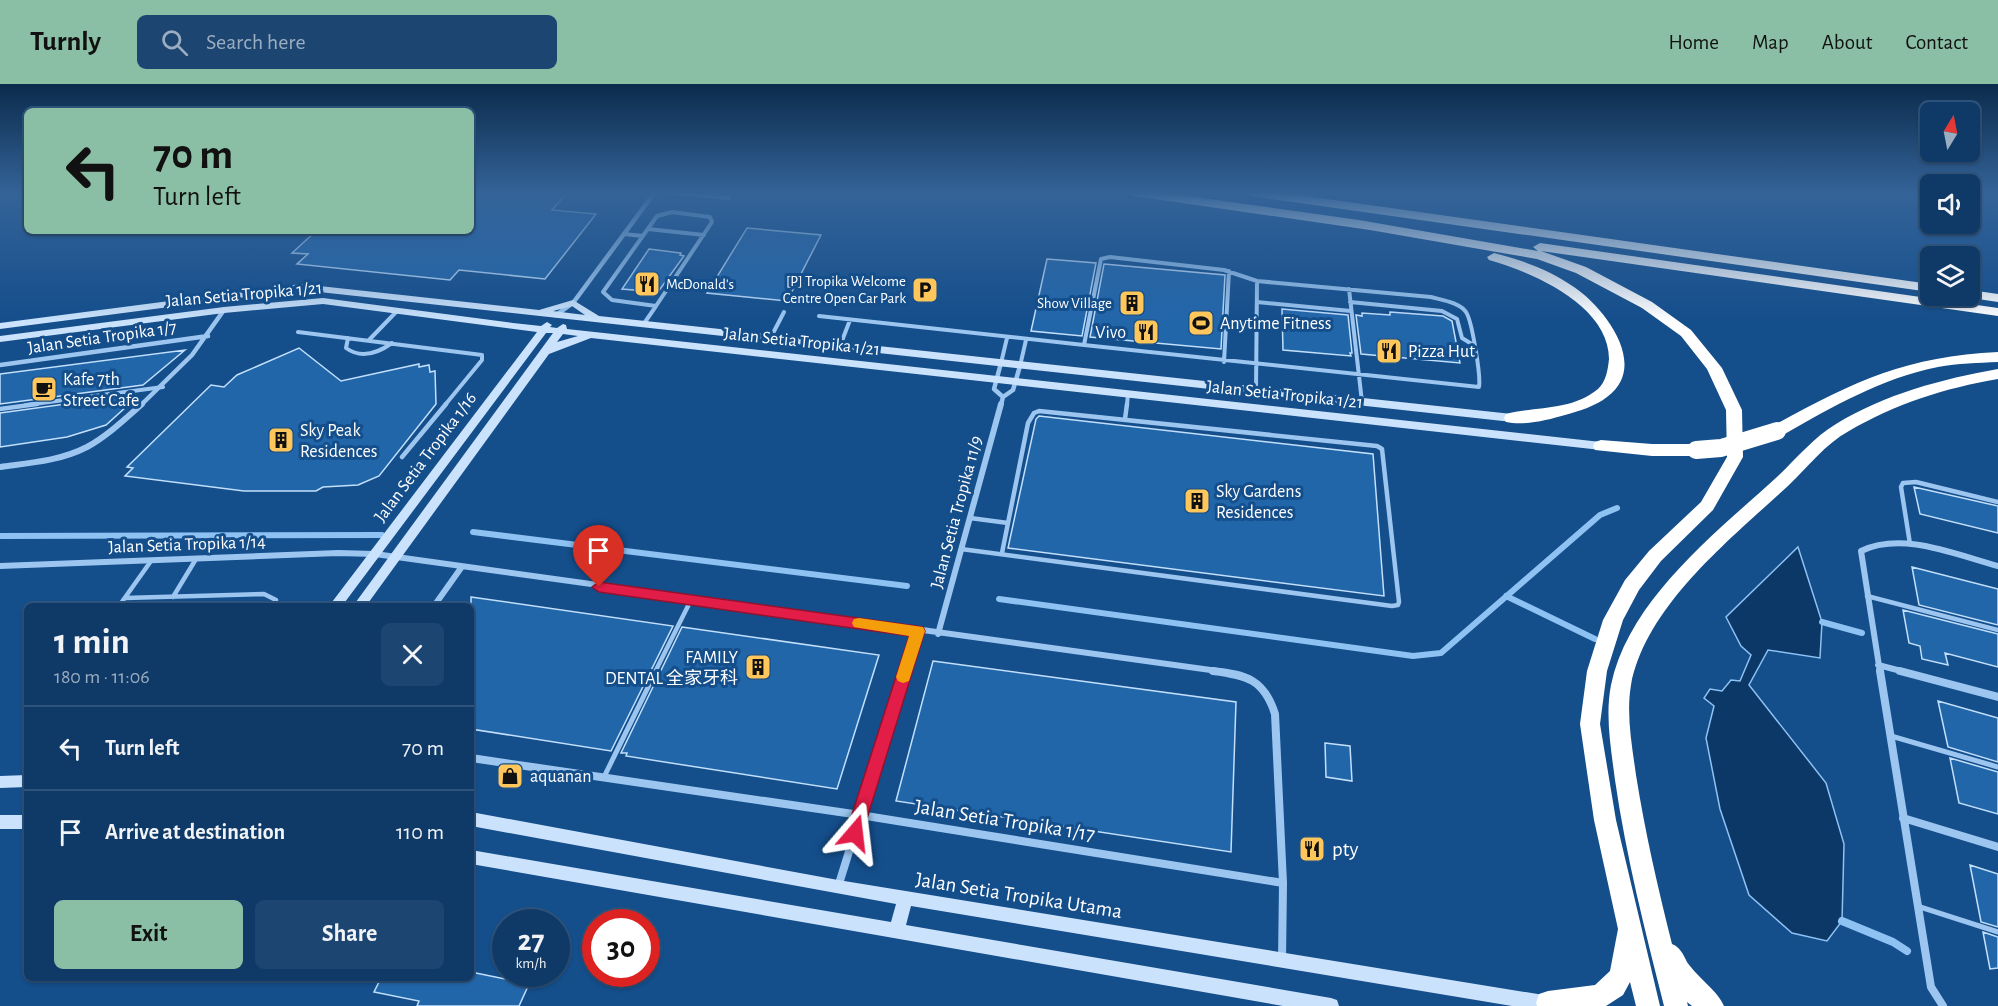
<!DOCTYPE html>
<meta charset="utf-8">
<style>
body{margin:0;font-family:"Alegreya Sans","Noto Sans SC",sans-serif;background:#1d4571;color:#f1f3f6;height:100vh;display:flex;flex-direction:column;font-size:22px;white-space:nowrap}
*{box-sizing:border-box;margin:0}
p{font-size:20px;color:#9badc0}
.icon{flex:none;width:33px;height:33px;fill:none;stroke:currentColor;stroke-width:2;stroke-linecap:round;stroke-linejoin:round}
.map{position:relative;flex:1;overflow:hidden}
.panel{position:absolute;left:24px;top:519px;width:450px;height:378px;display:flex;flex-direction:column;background:#0f3a68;border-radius:9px;box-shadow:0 2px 4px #0004,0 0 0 2px #2f547c}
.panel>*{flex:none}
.guide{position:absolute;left:24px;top:24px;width:450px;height:126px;border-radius:9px;box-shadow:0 2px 4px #0004,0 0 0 2px #2f547c;background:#8abfa5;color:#111;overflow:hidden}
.needle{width:39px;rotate:10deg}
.controls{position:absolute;left:1920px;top:18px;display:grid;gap:12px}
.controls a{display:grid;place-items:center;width:60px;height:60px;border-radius:9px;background:#0f3a68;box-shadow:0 2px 4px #0004,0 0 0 2px #2f547c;font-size:30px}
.speed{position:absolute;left:492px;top:825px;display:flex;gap:12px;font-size:30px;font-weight:700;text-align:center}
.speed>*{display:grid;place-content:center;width:78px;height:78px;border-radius:50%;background:#0f3a68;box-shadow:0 2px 4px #0004,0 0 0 2px #2f547c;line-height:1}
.speed small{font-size:15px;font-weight:400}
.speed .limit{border:9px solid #d22;background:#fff;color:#111}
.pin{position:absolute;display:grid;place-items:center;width:51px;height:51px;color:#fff;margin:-62px -26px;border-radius:50% 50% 50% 0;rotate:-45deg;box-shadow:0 0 6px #0007}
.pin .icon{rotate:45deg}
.me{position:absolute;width:66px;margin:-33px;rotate:17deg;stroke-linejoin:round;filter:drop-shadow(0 0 4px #0008)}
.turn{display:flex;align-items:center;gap:21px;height:126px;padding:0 30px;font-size:27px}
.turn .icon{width:78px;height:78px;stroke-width:2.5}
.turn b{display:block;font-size:42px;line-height:51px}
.round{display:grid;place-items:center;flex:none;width:63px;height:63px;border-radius:9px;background:#1d4571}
.overview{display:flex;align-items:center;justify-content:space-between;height:102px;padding:0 30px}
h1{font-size:36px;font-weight:600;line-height:45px}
.cta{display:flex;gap:12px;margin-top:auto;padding:12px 30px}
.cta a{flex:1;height:69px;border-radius:9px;background:#8abfa5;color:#111;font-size:24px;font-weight:600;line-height:69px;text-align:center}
.cta a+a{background:#1d4571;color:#f1f3f6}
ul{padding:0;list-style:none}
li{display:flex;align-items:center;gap:18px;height:84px;padding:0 30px;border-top:2px solid #2f547c}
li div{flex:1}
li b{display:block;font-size:22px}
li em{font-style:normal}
header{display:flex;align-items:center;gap:36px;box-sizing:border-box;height:84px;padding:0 30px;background:#8abfa5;color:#111}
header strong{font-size:28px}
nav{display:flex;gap:33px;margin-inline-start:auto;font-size:21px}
.search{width:420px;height:54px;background:#1d4571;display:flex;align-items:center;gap:15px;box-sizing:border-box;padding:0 21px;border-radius:9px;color:#9badc0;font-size:22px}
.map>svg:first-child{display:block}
</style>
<header>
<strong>Turnly</strong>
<div class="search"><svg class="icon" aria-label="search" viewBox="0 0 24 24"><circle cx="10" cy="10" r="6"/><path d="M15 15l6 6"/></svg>Search here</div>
<nav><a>Home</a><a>Map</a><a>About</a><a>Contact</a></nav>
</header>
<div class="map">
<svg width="1998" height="922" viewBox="0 0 1998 922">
<rect width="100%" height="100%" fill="#144e8b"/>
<!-- water -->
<path fill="#0c3868" stroke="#8ec2f3" stroke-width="1.5" d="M 1798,463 L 1822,538 L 1820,574 L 1768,566 L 1749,601 L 1826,699 L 1844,760 L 1842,837 L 1827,857 L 1792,849 L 1749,811 L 1720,725 L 1706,654 L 1714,622 L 1704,614 L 1710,605 L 1722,607 L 1731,596 L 1740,597 L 1751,571 L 1741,562 L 1726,533 Z"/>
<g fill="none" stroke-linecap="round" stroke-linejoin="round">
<!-- stream-far1 -->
<path stroke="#8ec2f3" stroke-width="6" d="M 473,448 L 907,502
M 0,452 L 382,451
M 1506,512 L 1595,555
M 999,515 L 1413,572 L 1441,569 L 1600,431 L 1617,424
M 1822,538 L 1862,549"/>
<!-- stream -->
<path stroke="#8ec2f3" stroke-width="8" d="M 1842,837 L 1893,858 L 1907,867"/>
</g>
<!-- building -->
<path fill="#26a" stroke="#c2dffc" stroke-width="1.5" d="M 471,108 L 568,108 L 552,126 L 596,130 L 545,195 L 459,186 L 450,196 L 297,180 L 308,170 L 292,169 L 316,147 L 471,147 Z
M 747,144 L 821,151 L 787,217 L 707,209 Z
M 649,165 L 681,169 L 680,171 L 684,172 L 658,208 L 622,205 Z
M 1047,175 L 1096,179 L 1082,252 L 1031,247 Z
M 1104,180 L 1225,191 L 1221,265 L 1090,253 Z
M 1282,225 L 1348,231 L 1352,269 L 1350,269 L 1351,272 L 1283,266 Z
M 1390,228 L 1443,232 L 1452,237 L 1460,279 L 1361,270 L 1356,231 L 1362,232 L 1362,229 L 1390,231 Z
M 299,264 L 341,297 L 419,280 L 419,283 L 429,281 L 430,288 L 435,287 L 436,320 L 379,392 L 358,401 L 323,403 L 316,407 L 244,407 L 125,392 L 133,384 L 127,383 L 211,301 L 224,303 L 237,291 Z
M 185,266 L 143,301 L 0,320 L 0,290 Z
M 131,311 L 127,315 L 137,313 L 106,341 L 67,353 L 0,363 L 0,329 Z
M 1039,332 L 1373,370 L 1384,512 L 1008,464 L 1036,335 Z
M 1914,403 L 1998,422 L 1998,449 L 1920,430 Z
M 1912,483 L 1998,505 L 1998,541 L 1919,521 Z
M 471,513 L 673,542 L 611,667 L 471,645 Z
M 1903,526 L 1998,550 L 1998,583 L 1945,569 L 1948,581 L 1922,575 L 1920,562 L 1909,559 Z
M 682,543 L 879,571 L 837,705 L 626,672 L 627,669 L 621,669 Z
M 933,577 L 1236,618 L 1231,768 L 896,717 Z
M 1938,617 L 1998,634 L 1998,678 L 1948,663 Z
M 1325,659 L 1350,662 L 1352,697 L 1326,693 Z
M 1950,674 L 1998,688 L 1998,730 L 1959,719 Z
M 1970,781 L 1998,790 L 1998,843 L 1981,838 Z
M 1983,848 L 1998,853 L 1998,884 L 1990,885 Z
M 471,888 L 529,900 L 519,922 L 417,922 L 419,917 L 374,908 L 381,894 L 471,894 Z"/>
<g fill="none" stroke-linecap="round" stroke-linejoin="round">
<!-- lane-far2 -->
<path stroke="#9cc6f0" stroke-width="4" d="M 663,108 L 729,114
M 672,128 L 710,133 L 712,138 L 656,222 L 612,216 L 603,208 L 657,132 Z
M 648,145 L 704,151
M 624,150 L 643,152
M 1110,173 L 1224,186 L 1257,197 L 1431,213 C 1441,216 1459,218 1466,228 C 1472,237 1481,292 1479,303 L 1084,261 L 1101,175 Z
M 1349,205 L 1362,318
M 1257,218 L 1351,227
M 1350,218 L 1442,227 L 1457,235 L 1462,254 L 1475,262
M 819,232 L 1084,261
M 643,241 L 656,222
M 298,248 L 482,271 L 482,276 L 445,321
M 348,254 L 346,264 C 361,275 378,269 392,259
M 770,255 L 784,228
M 369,256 L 397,227
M 840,262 L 850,236
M 1224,278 L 1229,187
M 1001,279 L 1007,254
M 1020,282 L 1026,256
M 1256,307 L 1257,197
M 26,321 L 163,303
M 1127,321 L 1128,310"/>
<!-- lane-far1 -->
<path stroke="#9cc6f0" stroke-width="4.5" d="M 0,325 L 37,320
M 1125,335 L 1127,320
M 402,373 L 446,320
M 970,434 L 1008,439
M 1910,460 L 1901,403 L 1903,399 L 1916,398 L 1998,418
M 961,465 L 1392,522 L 1398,521 L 1399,518 L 1382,365 L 1377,362 L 1039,327 L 1034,329 L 1028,339 L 1002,469
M 1867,512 L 1998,546
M 173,513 L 196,475
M 125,514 L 264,510 L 276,516 L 274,522
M 119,522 L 151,477
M 655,588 L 691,516"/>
<!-- lane -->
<path stroke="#9cc6f0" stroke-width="5" d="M 1891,652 L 1998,683
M 27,661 L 27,664
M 604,693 L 656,587
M 1917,822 L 1998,848"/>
<!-- street-far2 -->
<path stroke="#9cc6f0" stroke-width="4.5" d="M 556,231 L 573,219 L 655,108
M 1001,279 L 994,305 L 1003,313
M 0,281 L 208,252
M 1003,313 L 1013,306 L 1020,282
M 141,321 L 192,271 L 224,226
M 1001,321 L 1003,313"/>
<!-- street-far1 -->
<path stroke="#9cc6f0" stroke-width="6" d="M 0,383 C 29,379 60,377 87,363 C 107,352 125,335 142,320
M 0,482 L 338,469 L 375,470 L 1225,588
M 434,522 L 461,484
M 938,550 L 1001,320
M 1878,581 L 1905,588
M 904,588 L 917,547
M 1880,588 L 1861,467 C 1903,447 1956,471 1998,482"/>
<!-- street -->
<path stroke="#9cc6f0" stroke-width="8" d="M 1213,587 C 1246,591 1264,595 1275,630 L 1283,799 L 1282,877
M 1880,587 L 1931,903 L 1943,922
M 1900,587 L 1998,613
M 471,674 L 860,731 L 1283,799
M 1903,734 L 1998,763
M 838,803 L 905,587"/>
<!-- secondary -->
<path fill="#cae2fb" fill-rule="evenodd" d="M 301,200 L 539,226 L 573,216 L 599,232 L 1512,330 L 1517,334 L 1512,338 L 301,206 L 0,245 L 0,239 ZM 572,222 L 585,231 L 553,227 Z
M 323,214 L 513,239 L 541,242 L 547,238 L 552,241 L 550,243 L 557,244 L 563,240 L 566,241 L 567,245 L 1601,358 L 1607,362 L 1601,366 L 591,254 L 549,270 L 366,522 L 353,522 L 553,249 L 546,249 L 342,522 L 329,522 L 537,248 L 323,220 L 224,229 L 0,258 L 0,252 L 224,223 ZM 563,250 L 578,252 L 557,258 Z
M 27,691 L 27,703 L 0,704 L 0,692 Z
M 471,728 L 838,796 L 1562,914 L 1568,916 L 1570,922 L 1512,922 L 911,822 L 906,841 L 1331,914 L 1337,916 L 1339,922 L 1283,922 L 471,780 L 471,766 L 891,838 L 896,820 L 471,742 Z
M 0,731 L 27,731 L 27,745 L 0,745 Z"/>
<!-- highway -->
<path fill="#fff" fill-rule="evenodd" d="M 1128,108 L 1160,108 L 1359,136 L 1538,167 L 1533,163 L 1540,159 L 1998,224 L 1998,232 L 1541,167 L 1586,183 L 1652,218 L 1691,246 L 1722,284 L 1742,326 L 1743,373 L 1713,426 L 1661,477 L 1639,506 L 1623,536 L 1607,587 L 1600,640 L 1616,736 L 1660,922 L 1636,922 L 1630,898 L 1623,911 L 1606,922 L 1537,922 L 1536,919 L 1539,910 L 1548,907 L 1595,901 L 1610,887 L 1618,845 L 1594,736 L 1580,640 L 1587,587 L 1603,536 L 1625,496 L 1649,467 L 1701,418 L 1727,373 L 1726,326 L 1707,285 L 1681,252 L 1642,224 L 1576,189 L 1537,175 L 1370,146 L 1134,112 Z
M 1245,108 L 1277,108 L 1930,200 L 1930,208 L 1251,112 Z
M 1494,169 C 1522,176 1550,186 1574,203 C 1604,223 1650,282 1607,313 C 1596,322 1579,327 1565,331 C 1548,336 1524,342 1506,338 L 1504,334 L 1506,330 C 1536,322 1572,327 1598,305 C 1606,298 1608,285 1609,275 C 1609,221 1532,188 1489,176 L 1487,173 Z
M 1970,206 L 1998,210 L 1998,218 L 1965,213 L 1964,212 L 1970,212 Z
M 1998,268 L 1998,278 C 1978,279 1958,279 1938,283 C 1882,294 1832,323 1783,351 L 1771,351 L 1769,347 L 1771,343 C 1850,299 1906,272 1998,268 Z
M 1998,285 L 1998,295 C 1945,304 1895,320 1849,347 C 1825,360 1808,383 1789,401 C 1732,454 1646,521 1631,601 C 1626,630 1632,662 1636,691 C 1645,748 1658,804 1672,860 C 1680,863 1683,870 1687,878 C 1698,894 1718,907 1724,922 L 1692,922 L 1687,918 L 1688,922 L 1664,922 C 1645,847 1626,772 1615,696 C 1611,665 1605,631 1611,601 C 1629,515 1717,448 1778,392 C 1797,374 1814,353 1836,340 C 1885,310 1942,295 1998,285 Z
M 1601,356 L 1652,360 L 1696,360 L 1702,362 L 1704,366 L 1702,370 L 1696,372 L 1652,372 L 1595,366 L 1593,362 L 1595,358 Z"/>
<!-- highway-bridge -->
<path stroke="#fff" stroke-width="18" d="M 1696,366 L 1721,364 L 1777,347"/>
</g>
<!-- sky -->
<linearGradient id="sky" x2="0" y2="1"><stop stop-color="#0b2b4c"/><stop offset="0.46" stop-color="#346398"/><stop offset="1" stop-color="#346398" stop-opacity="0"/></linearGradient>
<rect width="1998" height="237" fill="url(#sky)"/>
<!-- route -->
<path fill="#e11d48" stroke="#92132f" stroke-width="1.5" d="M 599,498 L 923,543 L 925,547 L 861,754 L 855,757 L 849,754 L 846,749 L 909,552 L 599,508 L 592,503 Z"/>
<!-- slow -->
<path fill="#f59e0b" d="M 859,534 L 923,543 L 925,547 L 909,597 L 903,599 L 898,597 L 896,593 L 909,552 L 854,543 L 852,539 L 854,535 Z"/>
<!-- icons -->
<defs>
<g id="restaurant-square" transform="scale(1.35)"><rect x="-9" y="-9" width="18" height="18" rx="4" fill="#ffc75b" stroke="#144e8b"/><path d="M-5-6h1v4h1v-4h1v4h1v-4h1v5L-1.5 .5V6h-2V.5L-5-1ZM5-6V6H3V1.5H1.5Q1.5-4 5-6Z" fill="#111"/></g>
<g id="parking-square" transform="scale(1.35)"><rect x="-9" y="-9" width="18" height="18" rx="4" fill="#ffc75b" stroke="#144e8b"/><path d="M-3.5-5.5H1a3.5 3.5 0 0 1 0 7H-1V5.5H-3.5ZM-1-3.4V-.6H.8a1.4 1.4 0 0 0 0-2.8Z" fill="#111"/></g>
<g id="building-square" transform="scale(1.35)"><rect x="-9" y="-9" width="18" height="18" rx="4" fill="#ffc75b" stroke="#144e8b"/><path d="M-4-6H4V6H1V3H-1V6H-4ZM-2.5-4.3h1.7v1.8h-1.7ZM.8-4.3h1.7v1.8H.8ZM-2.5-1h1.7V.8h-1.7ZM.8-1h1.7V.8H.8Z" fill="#111"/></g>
<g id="stadium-square" transform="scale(1.35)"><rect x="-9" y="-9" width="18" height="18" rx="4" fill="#ffc75b" stroke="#144e8b"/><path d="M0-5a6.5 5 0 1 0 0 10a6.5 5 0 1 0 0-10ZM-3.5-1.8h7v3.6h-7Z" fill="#111"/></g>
<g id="cafe-square" transform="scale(1.35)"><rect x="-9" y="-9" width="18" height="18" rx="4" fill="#ffc75b" stroke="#144e8b"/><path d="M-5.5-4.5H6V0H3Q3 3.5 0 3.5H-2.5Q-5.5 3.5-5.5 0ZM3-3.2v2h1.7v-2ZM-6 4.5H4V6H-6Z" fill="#111"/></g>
<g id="shop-square" transform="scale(1.35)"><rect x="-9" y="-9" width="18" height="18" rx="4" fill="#ffc75b" stroke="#144e8b"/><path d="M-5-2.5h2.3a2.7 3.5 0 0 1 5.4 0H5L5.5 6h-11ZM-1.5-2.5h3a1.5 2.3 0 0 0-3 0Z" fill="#111"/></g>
</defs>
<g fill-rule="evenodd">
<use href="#restaurant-square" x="647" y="200"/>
<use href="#parking-square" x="925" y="206"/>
<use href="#building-square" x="1132" y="219"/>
<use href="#stadium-square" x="1201" y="239"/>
<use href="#restaurant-square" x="1146" y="248"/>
<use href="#restaurant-square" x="1389" y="267"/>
<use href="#cafe-square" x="44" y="305"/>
<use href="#building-square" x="281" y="356"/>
<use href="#building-square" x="1197" y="417"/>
<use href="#building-square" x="758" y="583"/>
<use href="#shop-square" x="510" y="692"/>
<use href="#restaurant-square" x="1312" y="765"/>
</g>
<g text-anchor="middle" stroke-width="6" stroke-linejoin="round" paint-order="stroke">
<!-- far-poi labels -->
<g font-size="15" fill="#fff" stroke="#144e8b" text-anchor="end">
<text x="906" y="202">[P] Tropika Welcome<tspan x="906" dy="17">Centre Open Car Park</tspan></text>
<text x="666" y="205" text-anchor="start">McDonald's</text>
<text x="1112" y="224">Show Village</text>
</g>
<!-- street labels -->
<g font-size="18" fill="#fff" stroke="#144e8b">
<text transform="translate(244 210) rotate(-5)" y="6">Jalan Setia Tropika 1/21</text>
<text transform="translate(102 253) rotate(-8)" y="6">Jalan Setia Tropika 1/7</text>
<text transform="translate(802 257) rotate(6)" y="6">Jalan Setia Tropika 1/21</text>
<text transform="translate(1285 310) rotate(6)" y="6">Jalan Setia Tropika 1/21</text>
<text transform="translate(425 373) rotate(-53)" y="6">Jalan Setia Tropika 1/16</text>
<text transform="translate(956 428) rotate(-75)" y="6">Jalan Setia Tropika 11/9</text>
<text transform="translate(187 460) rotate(-2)" y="6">Jalan Setia Tropika 1/14</text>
</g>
<!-- poi labels -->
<g font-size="18" fill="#fff" stroke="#144e8b" text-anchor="start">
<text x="1220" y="245">Anytime Fitness</text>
<text x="1126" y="254" text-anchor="end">Vivo</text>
<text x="1408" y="273">Pizza Hut</text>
<text x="63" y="301">Kafe 7th<tspan x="63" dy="21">Street Cafe</tspan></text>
<text x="300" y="352">Sky Peak<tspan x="300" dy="21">Residences</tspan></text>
<text x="1216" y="413">Sky Gardens<tspan x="1216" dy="21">Residences</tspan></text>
<text x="738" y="579" text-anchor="end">FAMILY<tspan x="738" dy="21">DENTAL 全家牙科</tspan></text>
<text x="530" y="698">aquanan</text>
</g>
<!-- near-street labels -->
<g font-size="21" fill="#fff" stroke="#144e8b">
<text transform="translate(1005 736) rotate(9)" y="7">Jalan Setia Tropika 1/17</text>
<text transform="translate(1019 811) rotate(9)" y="7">Jalan Setia Tropika Utama</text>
</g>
<!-- near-poi labels -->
<g font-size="21" fill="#fff" stroke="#144e8b" text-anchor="start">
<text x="1332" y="772">pty</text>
</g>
</g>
</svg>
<div class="controls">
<a><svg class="needle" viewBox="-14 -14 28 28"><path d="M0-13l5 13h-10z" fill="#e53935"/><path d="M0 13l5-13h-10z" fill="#9badc0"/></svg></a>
<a><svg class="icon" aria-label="sound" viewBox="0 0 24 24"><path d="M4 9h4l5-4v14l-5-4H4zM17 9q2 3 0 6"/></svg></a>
<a><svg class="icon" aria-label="layers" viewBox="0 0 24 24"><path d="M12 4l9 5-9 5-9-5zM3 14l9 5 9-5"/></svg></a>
</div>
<div class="speed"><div>27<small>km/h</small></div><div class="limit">30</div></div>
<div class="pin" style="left:599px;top:503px;background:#d93025"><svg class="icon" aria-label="arrive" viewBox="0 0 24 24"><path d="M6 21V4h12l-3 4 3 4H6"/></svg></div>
<svg class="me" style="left:855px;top:749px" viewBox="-20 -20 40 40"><path d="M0-17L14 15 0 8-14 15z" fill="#e11d48" stroke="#fff" stroke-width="4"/></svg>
<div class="guide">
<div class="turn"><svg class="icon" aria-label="left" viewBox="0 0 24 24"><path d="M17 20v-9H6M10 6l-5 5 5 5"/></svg><div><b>70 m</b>Turn left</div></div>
</div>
<section class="panel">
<div class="overview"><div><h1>1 min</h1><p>180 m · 11:06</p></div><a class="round"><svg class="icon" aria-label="close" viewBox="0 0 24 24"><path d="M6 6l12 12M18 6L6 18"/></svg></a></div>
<ul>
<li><svg class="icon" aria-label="left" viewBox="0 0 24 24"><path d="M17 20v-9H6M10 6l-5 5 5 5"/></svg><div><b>Turn left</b></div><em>70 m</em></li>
<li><svg class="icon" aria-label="arrive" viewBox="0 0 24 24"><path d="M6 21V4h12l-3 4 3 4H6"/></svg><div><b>Arrive at destination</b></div><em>110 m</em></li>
</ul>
<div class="cta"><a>Exit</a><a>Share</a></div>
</section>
</div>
